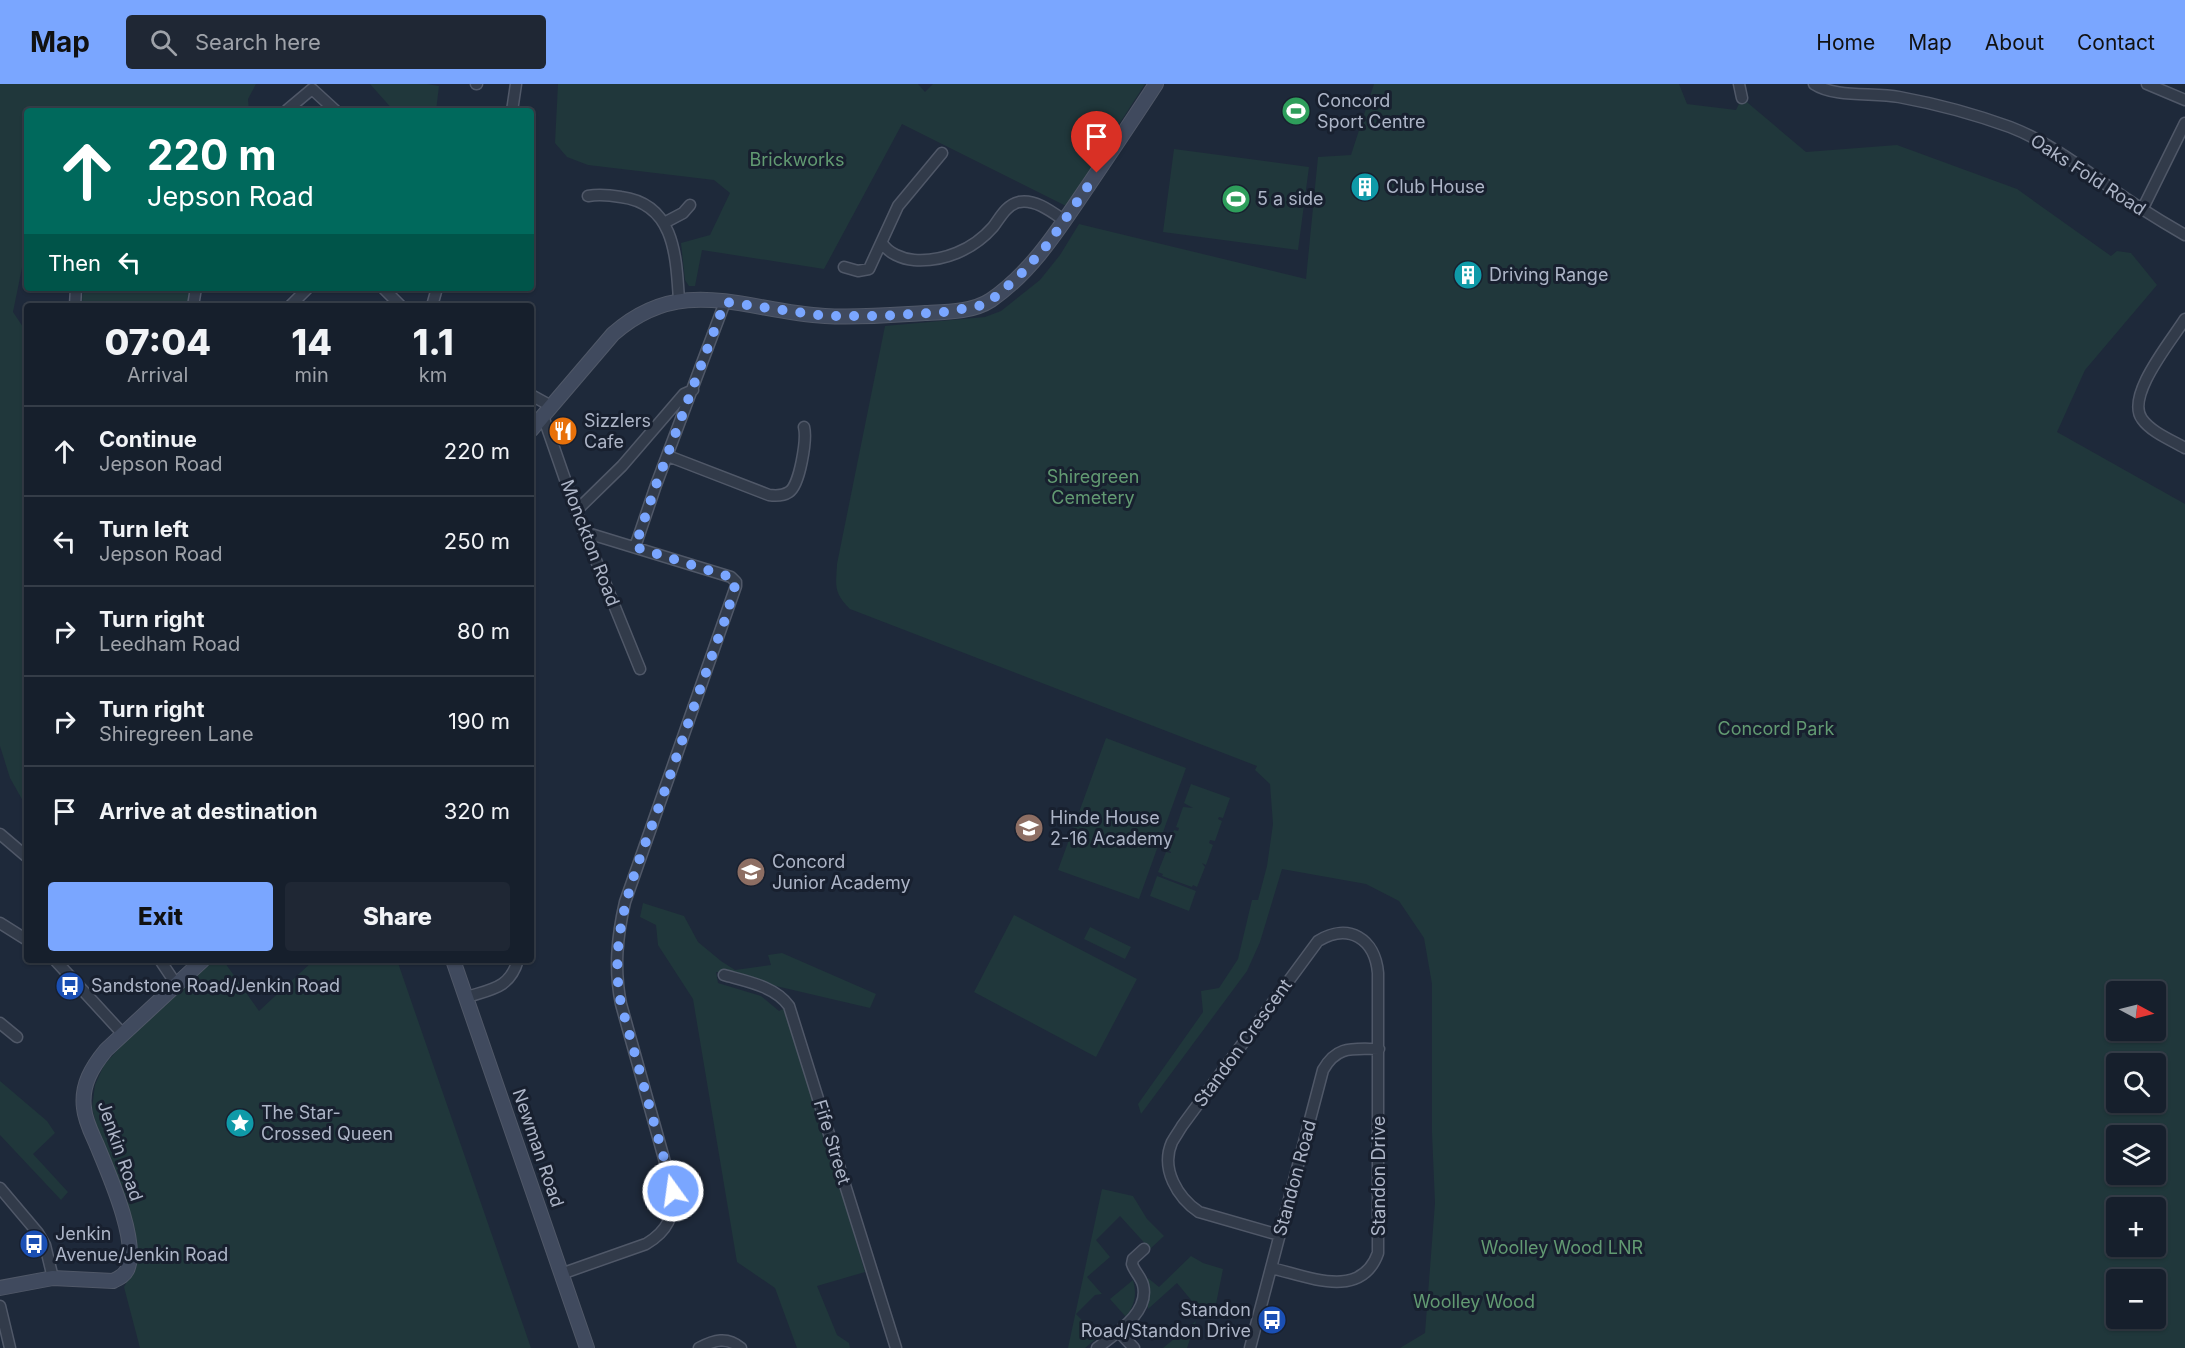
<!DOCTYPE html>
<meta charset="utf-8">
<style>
body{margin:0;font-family:Inter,sans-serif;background:#1f2734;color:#f1f3f6;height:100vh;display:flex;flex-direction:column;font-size:22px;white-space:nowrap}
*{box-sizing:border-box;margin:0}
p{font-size:20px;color:#9ea2a9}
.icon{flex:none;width:33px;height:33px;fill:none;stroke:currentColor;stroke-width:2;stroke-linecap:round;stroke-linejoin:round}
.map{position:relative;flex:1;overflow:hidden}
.details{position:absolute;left:24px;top:219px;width:510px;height:660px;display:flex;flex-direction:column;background:#161f2c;border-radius:6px;box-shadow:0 2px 4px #0004,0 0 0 2px #353d48}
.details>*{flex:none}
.guide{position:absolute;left:24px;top:24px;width:510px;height:183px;border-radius:6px;box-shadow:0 2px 4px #0004,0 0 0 2px #353d48;background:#00695c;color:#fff;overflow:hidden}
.needle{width:39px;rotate:97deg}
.buttons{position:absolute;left:2106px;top:897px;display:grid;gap:12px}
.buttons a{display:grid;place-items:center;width:60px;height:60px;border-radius:6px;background:#161f2c;box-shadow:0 2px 4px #0004,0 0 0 2px #353d48;font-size:30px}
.pin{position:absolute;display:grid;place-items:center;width:51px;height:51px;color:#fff;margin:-62px -26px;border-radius:50% 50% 50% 0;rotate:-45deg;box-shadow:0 0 6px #0007}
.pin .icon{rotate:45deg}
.me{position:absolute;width:66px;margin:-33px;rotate:346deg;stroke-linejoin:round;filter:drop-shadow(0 0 4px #0008)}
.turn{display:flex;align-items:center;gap:21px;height:126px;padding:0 24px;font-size:27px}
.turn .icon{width:78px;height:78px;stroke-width:2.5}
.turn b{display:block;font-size:42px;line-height:51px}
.then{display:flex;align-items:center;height:57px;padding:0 24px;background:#0003;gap:12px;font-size:22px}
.eta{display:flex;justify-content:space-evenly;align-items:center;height:102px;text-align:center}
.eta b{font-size:36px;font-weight:800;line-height:42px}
.action{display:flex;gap:12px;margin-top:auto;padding:12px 24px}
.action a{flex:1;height:69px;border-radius:6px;background:#7aa6ff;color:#111;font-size:24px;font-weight:800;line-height:69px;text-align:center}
.action a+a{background:#1f2734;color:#f1f3f6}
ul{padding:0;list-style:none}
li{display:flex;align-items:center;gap:18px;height:90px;padding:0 24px;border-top:2px solid #353d48}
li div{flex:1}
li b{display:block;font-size:22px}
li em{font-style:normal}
header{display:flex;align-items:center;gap:36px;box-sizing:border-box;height:84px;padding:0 30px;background:#7aa6ff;color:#111}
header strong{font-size:28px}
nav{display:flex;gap:33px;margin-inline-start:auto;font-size:21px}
.search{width:420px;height:54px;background:#1f2734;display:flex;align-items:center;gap:15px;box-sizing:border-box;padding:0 21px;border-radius:6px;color:#9ea2a9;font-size:22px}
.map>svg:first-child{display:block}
</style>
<header>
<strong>Map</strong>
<div class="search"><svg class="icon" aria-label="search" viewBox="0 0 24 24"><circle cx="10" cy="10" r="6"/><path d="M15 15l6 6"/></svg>Search here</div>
<nav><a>Home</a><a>Map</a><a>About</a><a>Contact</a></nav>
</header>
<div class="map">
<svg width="2185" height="1264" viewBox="0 0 2185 1264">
<rect width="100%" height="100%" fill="#1e293a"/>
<!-- green -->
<path fill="#20373b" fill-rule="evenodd" d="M 0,0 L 256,0 L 248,15 L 249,27 L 27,27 L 27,159 L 13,228 L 27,249 L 27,724 L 10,694 L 0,662 Z
M 370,0 L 427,0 L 439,2 L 436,27 L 394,27 Z
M 558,0 L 918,0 L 925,8 L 933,0 L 1145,0 L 1066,122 L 902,40 L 824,185 L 702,166 L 695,202 L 689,202 L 685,196 L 681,159 L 710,151 L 730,109 L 714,96 L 588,81 L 567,73 L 555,59 Z
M 1374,0 L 1679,0 L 1687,20 L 1736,26 L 1742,14 L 1806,68 L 1897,61 L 2017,105 L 2111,172 L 2117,167 L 2131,169 L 2157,201 L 2085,286 L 2057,348 L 2185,420 L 2185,1264 L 1400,1264 L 1425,1249 L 1435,1119 L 1432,1049 L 1432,900 L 1424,854 L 1399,817 L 1366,800 L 1282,785 L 1260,858 L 1247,887 L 1141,1030 L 1138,1020 L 1203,928 L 1201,907 L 1219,904 L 1238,875 L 1252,816 L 1258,816 L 1267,782 L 1273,740 L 1270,700 L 1255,686 L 1257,682 L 850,525 C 833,508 836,502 837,480 L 885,242 L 985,233 L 1001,227 L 1040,196 L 1060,171 L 1079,140 L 1306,195 L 1318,73 L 1351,71 ZM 2116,908 L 2156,908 L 2156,946 L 2116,946 ZM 2116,980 L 2156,980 L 2156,1018 L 2116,1018 ZM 2116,1052 L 2156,1052 L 2156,1090 L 2116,1090 ZM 2116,1124 L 2156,1124 L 2156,1162 L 2116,1162 ZM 2116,1196 L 2156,1196 L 2156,1234 L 2116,1234 Z
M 1174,65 L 1309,83 L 1298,166 L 1163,148 Z
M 85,204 L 193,204 L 189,222 L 83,222 L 82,213 Z
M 1106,654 L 1186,684 L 1139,815 L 1058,786 Z
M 1191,700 L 1230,714 L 1223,734 L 1219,733 L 1218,735 L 1222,737 L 1215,757 L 1210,756 L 1209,759 L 1213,761 L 1206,781 L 1202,779 L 1205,783 L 1197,803 L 1193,801 L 1192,803 L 1162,792 L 1163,790 L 1158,788 L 1166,768 L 1171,769 L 1171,768 L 1167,766 L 1174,746 L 1178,747 L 1179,744 L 1176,743 L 1183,723 L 1193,724 L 1184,719 Z
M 1157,792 L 1196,807 L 1189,827 L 1150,812 Z
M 643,819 L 684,832 L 698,858 L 721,877 L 735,886 L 771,881 L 768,871 L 782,869 L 876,910 L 870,924 L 716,888 L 718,899 L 761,912 L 779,927 L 787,923 L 865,1188 L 817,1202 L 837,1251 L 849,1259 L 850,1264 L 797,1264 L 775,1204 L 737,1178 L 693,915 L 658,861 L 656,841 L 640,833 Z
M 1014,831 L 1137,895 L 1096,973 L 974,908 Z
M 1090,843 L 1131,863 L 1125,875 L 1084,855 Z
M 214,876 L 223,876 L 259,927 L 314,876 L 397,876 L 531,1264 L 140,1264 L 124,1203 L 134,1185 L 92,1024 L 95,1001 L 104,981 L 130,952 Z
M 0,997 L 47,1037 L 55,1049 L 33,1070 L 68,1108 L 61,1116 L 0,1051 Z
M 1102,1105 L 1133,1112 L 1147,1135 L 1164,1152 L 1150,1165 L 1120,1132 L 1096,1156 L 1110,1173 L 1087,1193 L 1102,1210 L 1095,1211 L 1076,1230 L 1098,1253 L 1085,1264 L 1068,1264 Z
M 1191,1172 L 1203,1179 L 1223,1185 L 1215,1225 L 1196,1222 L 1177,1199 L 1148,1225 L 1148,1194 L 1159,1203 Z
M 1133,1196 C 1137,1211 1135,1220 1126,1233 L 1110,1215 Z
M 1196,1237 L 1187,1264 L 1163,1264 Z"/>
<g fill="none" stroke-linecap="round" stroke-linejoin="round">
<!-- street casing -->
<g stroke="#505868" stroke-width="13">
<path id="street" d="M 476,0 L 477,0
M 1739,0 L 1742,14
M 1814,0 C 1835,14 1874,8 1899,13 C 1937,20 1974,30 2010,43 C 2044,56 2074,78 2104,99 C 2130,118 2157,135 2185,151
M 2147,0 L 2185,16
M 287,26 L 312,5 L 336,27
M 512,27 L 516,0
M 588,112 C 599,110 609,111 621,113 C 675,120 676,172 679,216
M 2142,126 L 2185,39
M 664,139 L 683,129 L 690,121
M 882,159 C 888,169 902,175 914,176 C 943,178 973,166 993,143 C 1000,134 1006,121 1019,118 C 1036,115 1052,128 1065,137
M 844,183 L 858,187 L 869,185 L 898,122 L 942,69
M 383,204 L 401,222
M 75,222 L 76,204
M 193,222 L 196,204
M 290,222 L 308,204
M 432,222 L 437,204
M 2185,235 C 2172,256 2125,312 2142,335 C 2151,348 2171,356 2185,364
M 531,311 L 551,322
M 543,332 L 576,427 L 640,585
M 668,372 L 769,411 C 776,412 783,412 789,408 C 800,401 807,355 804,343
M 576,427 L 622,382 L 684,310 L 693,306
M 635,463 L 656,401 L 725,218
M 0,750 L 27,773
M 0,839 L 27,856
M 55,876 L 122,949
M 160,876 L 176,900
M 724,891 C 745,897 775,902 789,922 L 896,1264
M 467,913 C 492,905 510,904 518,876
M 0,939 L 17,953
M 0,1104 L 38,1149 L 45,1161 L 53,1194
M 1271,1184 C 1307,1192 1361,1217 1378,1169 L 1378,889 C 1375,855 1349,838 1318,857 L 1182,1042 C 1179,1047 1175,1053 1172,1058 C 1160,1085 1178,1114 1199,1128 L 1279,1151
M 561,1190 L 646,1160 C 668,1147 674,1132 673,1107 L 621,920 C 614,885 617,853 625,818 L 736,502 L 736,498 L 731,493 L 584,448
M 0,1222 L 10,1264
M 1119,1248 L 1134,1264
M 699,1264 C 714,1256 727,1252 741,1264
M 1097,1264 C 1115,1250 1150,1229 1143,1201 C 1141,1193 1134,1187 1132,1180 L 1133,1175 L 1144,1165
M 1250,1264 L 1323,986 C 1337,961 1353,965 1379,965"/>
</g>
<!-- secondary casing -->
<g stroke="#505868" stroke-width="16">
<path id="secondary" d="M 531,346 L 613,250 C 683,188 746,228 825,232 C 859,234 892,231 925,229 C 947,228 973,228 991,216 C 1033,187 1060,143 1088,102 C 1111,68 1134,34 1156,0
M 453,876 L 587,1264
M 0,1204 L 53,1194 L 113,1197 C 119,1194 124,1192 127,1186 C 140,1158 107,1086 96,1059 C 91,1048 85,1036 84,1024 C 81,1001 92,983 106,966 L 203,876"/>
</g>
<!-- street -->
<use href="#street" stroke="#323b4a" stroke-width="10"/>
<!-- secondary -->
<use href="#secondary" stroke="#404a5e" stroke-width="14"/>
</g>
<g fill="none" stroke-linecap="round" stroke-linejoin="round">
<!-- route -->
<path stroke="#7aa6ff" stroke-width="10" stroke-dasharray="0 18" d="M 673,1107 L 621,920 C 606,843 641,775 666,703 C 686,645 706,588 727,530 L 736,498 L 730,493 L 635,463 L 656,401 L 725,218 L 825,232 L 881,232 L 945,228 L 979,222 L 990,217 L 1000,209 L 1024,187 L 1048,160 L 1097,89"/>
</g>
<!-- icons -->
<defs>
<g id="stadium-disc" transform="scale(1.5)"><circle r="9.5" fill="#2e9e5b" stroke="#18202f"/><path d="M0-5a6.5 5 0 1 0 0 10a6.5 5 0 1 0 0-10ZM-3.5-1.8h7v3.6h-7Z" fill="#fff"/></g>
<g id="building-disc" transform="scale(1.5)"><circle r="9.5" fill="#0f9aa8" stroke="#18202f"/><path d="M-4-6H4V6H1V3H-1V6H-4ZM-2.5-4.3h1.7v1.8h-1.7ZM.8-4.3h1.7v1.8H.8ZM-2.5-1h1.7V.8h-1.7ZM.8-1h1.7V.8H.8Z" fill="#fff"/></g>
<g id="restaurant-disc" transform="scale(1.5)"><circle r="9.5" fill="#e8710a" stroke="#18202f"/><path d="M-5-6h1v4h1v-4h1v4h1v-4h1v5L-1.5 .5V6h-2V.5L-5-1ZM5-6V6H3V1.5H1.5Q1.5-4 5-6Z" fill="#fff"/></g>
<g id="school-disc" transform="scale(1.5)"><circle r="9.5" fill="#8d6e63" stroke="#18202f"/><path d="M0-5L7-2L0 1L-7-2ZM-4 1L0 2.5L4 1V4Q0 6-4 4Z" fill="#fff"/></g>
<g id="bus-disc" transform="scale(1.5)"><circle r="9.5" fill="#1a4fb4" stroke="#18202f"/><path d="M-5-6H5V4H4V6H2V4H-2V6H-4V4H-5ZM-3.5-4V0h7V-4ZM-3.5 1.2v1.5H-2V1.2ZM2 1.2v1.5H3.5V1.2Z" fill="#fff"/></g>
<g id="sight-disc" transform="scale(1.5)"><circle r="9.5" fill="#0f9aa8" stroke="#18202f"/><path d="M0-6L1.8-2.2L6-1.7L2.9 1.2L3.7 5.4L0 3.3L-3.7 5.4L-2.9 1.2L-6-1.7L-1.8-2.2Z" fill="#fff"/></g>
</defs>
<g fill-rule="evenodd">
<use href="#stadium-disc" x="1296" y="27"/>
<use href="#building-disc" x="1365" y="103"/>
<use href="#stadium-disc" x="1236" y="115"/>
<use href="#building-disc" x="1468" y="191"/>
<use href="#restaurant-disc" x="563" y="347"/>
<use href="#school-disc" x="1029" y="744"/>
<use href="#school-disc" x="751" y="788"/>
<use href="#bus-disc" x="70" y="902"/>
<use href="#sight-disc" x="240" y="1039"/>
<use href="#bus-disc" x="34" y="1160"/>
<use href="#bus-disc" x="1272" y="1236"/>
</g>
<g text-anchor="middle" stroke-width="6" stroke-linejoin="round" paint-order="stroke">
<!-- poi labels -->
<g font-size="18" fill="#adb5c7" stroke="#18202f" text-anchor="start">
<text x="1317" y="23">Concord<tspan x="1317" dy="21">Sport Centre</tspan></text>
<text x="1386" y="109">Club House</text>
<text x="1257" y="121">5 a side</text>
<text x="1489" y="197">Driving Range</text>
<text x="584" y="343">Sizzlers<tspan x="584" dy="21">Cafe</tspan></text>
<text x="1050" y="740">Hinde House<tspan x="1050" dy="21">2-16 Academy</tspan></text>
<text x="772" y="784">Concord<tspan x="772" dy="21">Junior Academy</tspan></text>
<text x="91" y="908">Sandstone Road/Jenkin Road</text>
<text x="261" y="1035">The Star-<tspan x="261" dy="21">Crossed Queen</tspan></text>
<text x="55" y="1156">Jenkin<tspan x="55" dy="21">Avenue/Jenkin Road</tspan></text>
<text x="1251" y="1232" text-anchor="end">Standon<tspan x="1251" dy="21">Road/Standon Drive</tspan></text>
</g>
<!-- park labels -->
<g font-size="18" fill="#629a72" stroke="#18202f">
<text x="797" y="82">Brickworks</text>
<text x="1093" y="399">Shiregreen<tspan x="1093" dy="21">Cemetery</tspan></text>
<text x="1776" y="651">Concord Park</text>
<text x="1562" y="1170">Woolley Wood LNR</text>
<text x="1474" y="1224">Woolley Wood</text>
</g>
<!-- street labels -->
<g font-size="18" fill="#adb5c7" stroke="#18202f">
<text transform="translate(2088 91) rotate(33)" y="6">Oaks Fold Road</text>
<text transform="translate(590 459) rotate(69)" y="6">Monckton Road</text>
<text transform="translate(1243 959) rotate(-54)" y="6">Standon Crescent</text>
<text transform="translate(832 1058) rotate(73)" y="6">Fife Street</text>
<text transform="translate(538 1064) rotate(71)" y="6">Newman Road</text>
<text transform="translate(120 1067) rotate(71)" y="6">Jenkin Road</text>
<text transform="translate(1379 1092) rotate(-90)" y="6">Standon Drive</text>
<text transform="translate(1295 1094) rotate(-75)" y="6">Standon Road</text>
</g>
</g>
</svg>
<div class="buttons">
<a><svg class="needle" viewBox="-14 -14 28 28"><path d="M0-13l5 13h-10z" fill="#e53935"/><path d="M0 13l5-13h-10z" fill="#9ea2a9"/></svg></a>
<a><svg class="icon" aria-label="search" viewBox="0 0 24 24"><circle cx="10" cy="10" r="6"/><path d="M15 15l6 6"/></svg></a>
<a><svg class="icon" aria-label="layers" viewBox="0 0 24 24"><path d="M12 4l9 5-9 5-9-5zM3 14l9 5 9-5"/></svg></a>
<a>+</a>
<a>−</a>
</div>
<div class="pin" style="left:1097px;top:89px;background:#d93025"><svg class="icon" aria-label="arrive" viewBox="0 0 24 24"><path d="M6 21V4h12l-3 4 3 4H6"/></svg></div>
<svg class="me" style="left:673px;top:1107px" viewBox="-20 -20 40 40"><circle r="17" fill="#7aa6ff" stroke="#fff" stroke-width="3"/><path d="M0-11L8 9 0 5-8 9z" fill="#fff"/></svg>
<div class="guide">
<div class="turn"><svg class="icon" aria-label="ahead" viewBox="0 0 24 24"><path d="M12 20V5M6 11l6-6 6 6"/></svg><div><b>220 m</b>Jepson Road</div></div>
<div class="then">Then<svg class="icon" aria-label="left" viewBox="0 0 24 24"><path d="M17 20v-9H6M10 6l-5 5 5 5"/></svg></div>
</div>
<section class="details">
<div class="eta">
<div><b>07:04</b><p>Arrival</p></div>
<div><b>14</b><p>min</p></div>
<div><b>1.1</b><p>km</p></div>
</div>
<ul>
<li><svg class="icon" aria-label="ahead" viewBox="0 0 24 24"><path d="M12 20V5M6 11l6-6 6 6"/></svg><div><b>Continue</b><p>Jepson Road</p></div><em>220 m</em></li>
<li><svg class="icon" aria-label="left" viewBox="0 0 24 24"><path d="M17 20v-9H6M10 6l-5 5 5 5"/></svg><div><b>Turn left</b><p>Jepson Road</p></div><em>250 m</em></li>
<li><svg class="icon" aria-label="right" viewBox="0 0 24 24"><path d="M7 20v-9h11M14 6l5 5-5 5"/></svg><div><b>Turn right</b><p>Leedham Road</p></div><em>80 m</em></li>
<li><svg class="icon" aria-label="right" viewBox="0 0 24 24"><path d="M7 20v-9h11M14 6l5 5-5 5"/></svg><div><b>Turn right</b><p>Shiregreen Lane</p></div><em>190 m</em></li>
<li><svg class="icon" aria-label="arrive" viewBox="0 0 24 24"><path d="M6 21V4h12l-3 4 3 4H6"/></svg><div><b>Arrive at destination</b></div><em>320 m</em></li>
</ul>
<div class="action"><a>Exit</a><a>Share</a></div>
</section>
</div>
